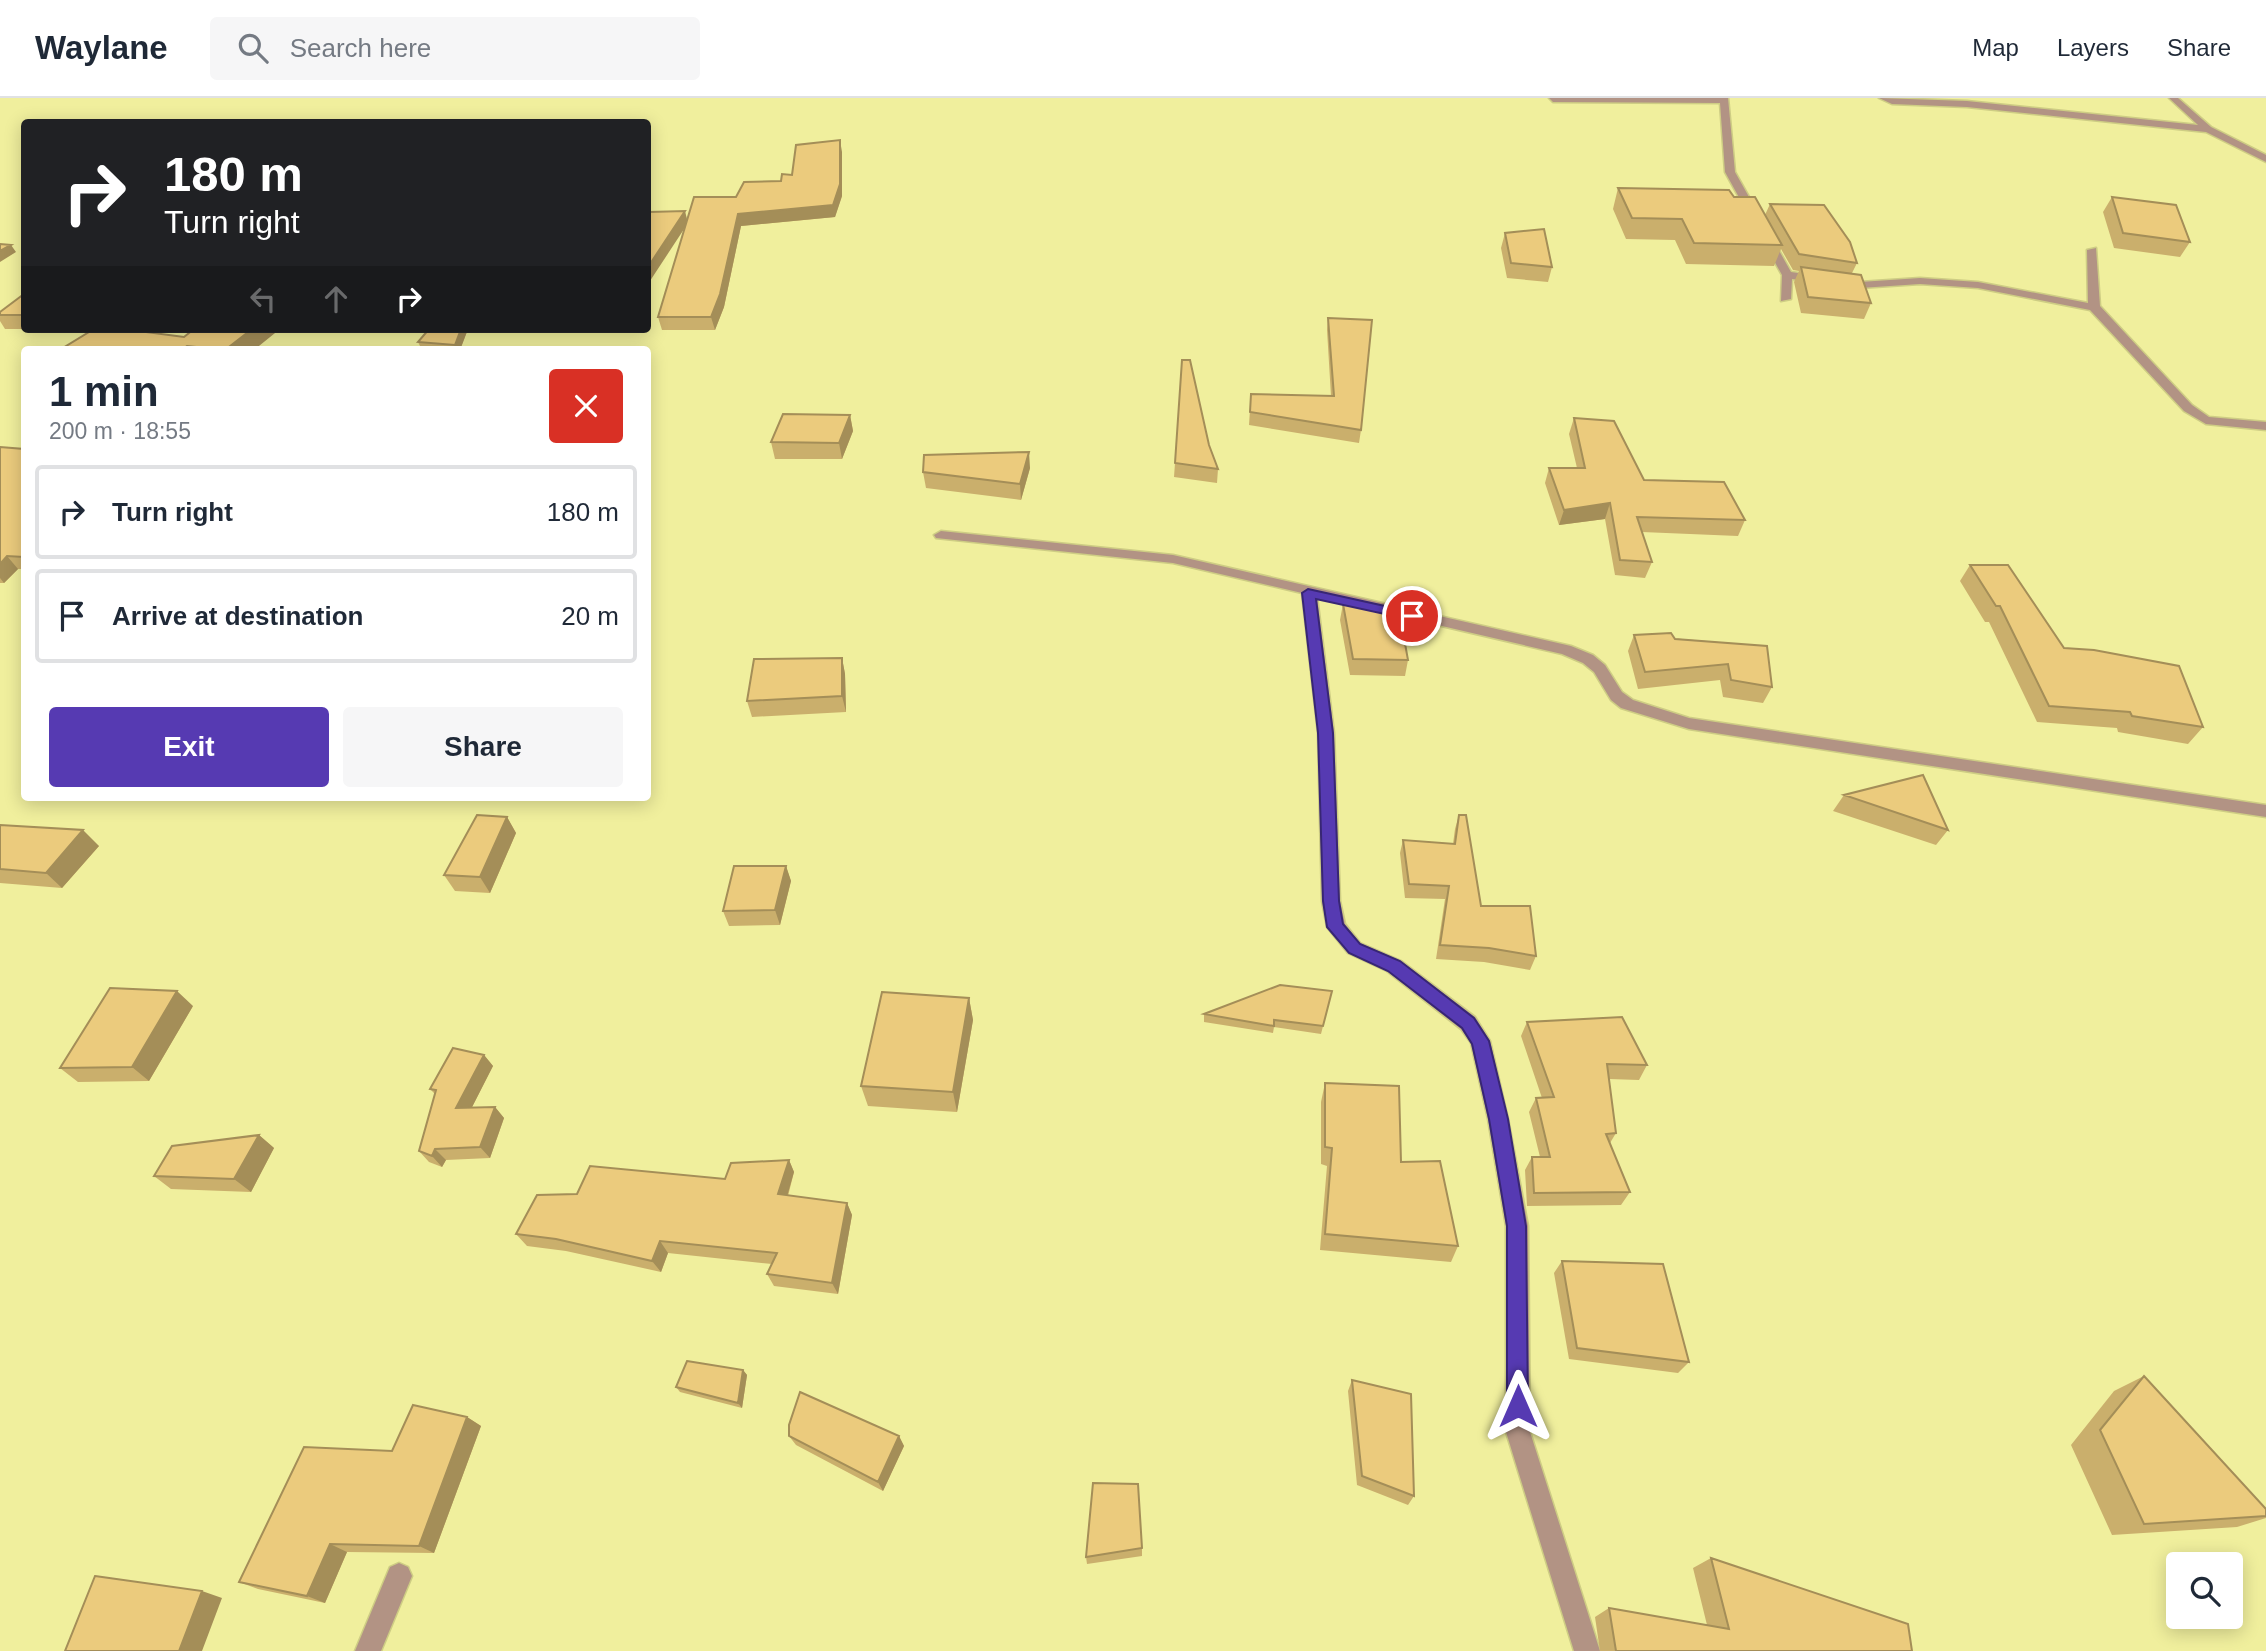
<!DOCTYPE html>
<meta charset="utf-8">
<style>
body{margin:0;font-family:Arial,sans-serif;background:#f6f6f7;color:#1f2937;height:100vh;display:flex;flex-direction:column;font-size:26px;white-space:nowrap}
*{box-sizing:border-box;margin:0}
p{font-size:23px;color:#747a83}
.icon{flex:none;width:38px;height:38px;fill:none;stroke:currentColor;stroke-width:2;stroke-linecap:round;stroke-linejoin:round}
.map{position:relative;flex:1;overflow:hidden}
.drawer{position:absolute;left:21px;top:248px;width:630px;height:455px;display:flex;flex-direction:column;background:#fff;border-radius:7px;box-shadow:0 4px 18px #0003}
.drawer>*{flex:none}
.hud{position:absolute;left:21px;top:21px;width:630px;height:214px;border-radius:7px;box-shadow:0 4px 18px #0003;background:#202124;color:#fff;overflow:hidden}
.controls{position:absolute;left:2166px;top:1454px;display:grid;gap:14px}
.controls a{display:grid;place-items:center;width:77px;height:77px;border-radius:7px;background:#fff;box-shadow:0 4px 18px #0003;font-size:35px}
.pin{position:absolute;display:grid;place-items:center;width:60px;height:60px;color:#fff;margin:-30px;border:4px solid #fff;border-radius:50%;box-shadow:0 2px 7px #0007}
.me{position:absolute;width:77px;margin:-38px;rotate:0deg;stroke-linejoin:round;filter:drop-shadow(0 0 5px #0008)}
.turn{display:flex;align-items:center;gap:24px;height:147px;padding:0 28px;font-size:32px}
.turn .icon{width:91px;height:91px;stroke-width:2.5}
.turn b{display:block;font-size:49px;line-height:60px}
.lanes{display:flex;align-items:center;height:66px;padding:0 28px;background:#0003;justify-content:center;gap:35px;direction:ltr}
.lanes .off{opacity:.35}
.round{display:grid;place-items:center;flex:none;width:74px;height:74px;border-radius:7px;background:#f6f6f7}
.head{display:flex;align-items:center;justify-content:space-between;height:119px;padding:0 28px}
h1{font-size:42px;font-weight:600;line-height:52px}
.cta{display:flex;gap:14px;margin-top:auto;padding:14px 28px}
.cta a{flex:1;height:80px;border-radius:7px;background:#563ab2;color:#fff;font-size:28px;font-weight:600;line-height:80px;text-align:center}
.cta a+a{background:#f6f6f7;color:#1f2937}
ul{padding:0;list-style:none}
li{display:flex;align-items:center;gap:21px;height:94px;margin:0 14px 10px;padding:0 14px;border:4px solid #e0e1e3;border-radius:7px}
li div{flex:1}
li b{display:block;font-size:26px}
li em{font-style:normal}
header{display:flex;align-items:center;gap:42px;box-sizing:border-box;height:98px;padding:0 35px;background:#fff;border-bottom:2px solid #e0e1e3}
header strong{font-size:33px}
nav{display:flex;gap:38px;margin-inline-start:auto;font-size:24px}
.search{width:490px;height:63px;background:#f6f6f7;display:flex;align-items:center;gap:18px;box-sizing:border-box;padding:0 24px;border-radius:7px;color:#747a83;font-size:26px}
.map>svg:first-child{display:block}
</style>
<header>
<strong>Waylane</strong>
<div class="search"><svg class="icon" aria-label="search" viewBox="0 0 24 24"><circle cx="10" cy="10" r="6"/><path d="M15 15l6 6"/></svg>Search here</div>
<nav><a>Map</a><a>Layers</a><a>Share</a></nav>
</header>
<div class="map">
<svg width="2266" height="1553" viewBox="0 0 2266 1553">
<rect width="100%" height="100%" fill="#f0ef9d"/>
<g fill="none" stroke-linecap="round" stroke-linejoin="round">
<!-- street casing -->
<g stroke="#cecd84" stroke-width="3">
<path id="street" d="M 1549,0 L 1728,0 L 1735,74 L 1791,174 L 1860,184 L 1920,180 L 1978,184 L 2088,205 L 2087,152 L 2096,150 L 2100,208 L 2192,307 L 2209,319 L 2266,324 L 2266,332 L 2206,326 L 2184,313 L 2090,212 L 1978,190 L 1920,186 L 1860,190 L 1792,181 L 1791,201 L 1781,203 L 1782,177 L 1725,74 L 1720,5 L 1553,4 Z
M 1879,0 L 1967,3 L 2198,27 L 2169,0 L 2178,0 L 2211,29 L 2266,57 L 2266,64 L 2206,34 L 1967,9 L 1892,6 Z
M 941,433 L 1173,457 L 1571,548 L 1593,557 L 1605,567 L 1622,594 L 1633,602 L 1689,620 L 2266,707 L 2266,719 L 1689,631 L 1621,610 L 1611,602 L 1594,574 L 1583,565 L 1562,556 L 1317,499 L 1334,635 L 1340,803 L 1345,826 L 1360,845 L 1401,863 L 1475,919 L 1490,943 L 1508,1021 L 1528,1128 L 1530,1334 L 1600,1553 L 1574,1553 L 1506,1334 L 1506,1128 L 1488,1021 L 1471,945 L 1461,931 L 1387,873 L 1348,855 L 1327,829 L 1322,803 L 1318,635 L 1302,495 L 1173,465 L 936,440 L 934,437 Z
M 399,1465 L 408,1469 L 412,1478 L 381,1553 L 355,1553 L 390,1469 Z"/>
</g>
<!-- street -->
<use href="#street" fill="#b29384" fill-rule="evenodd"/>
</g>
<!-- wall -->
<path fill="#caaf6c" d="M 842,54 L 842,98 L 835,119 L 741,128 L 724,209 L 715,232 L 662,232 L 658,219 L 687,123 L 736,99 L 781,83 Z
M 1618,90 L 1734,99 L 1765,117 L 1770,106 L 1857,165 L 1852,175 L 1871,205 L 1864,221 L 1801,215 L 1794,184 L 1799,173 L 1793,172 L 1781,151 L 1774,168 L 1686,166 L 1675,142 L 1626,141 L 1613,111 Z
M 2112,99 L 2190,144 L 2180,159 L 2114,150 L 2103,114 Z
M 1505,135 L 1552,169 L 1548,184 L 1507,180 L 1501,150 Z
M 24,196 L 24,231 L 5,231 L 0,223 L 0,214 Z
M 1328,220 L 1361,332 L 1359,345 L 1249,327 L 1251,296 L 1331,298 L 1327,232 Z
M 94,231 L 254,252 L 64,252 L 63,250 Z
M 429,231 L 468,231 L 460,252 L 422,252 L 418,244 Z
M 850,317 L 853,333 L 842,361 L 775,361 L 771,344 Z
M 1574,320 L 1644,382 L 1745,422 L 1738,438 L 1642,434 L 1652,464 L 1645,480 L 1615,477 L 1605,421 L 1559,427 L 1545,385 L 1549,370 L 1577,370 L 1569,336 Z
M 1209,347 L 1218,371 L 1217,385 L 1174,379 L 1175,365 Z
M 0,349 L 24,351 L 24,471 L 18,471 L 4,485 L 0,485 Z
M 1030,370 L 1021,402 L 926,390 L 923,374 Z
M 1970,467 L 2064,550 L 2203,629 L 2188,646 L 2118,634 L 2117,630 L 2037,624 L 1989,524 L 1985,524 L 1960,483 Z
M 1343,506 L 1408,562 L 1405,578 L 1350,577 L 1340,522 Z
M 1634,537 L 1767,548 L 1772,589 L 1763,605 L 1723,599 L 1720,582 L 1638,591 L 1628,553 Z
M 842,560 L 845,576 L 846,614 L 752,619 L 747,603 Z
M 1844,697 L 1948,732 L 1936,747 L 1833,713 Z
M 1459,717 L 1481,808 L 1536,858 L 1530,872 L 1484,864 L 1436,861 L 1445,801 L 1405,800 L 1400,755 L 1403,742 L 1453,746 L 1455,731 Z
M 507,719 L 516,735 L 490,795 L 455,793 L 444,777 Z
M 0,727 L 99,748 L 62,790 L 0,785 Z
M 786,768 L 791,783 L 780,827 L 729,828 L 723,813 Z
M 1332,893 L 1321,936 L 1274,929 L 1273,935 L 1204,924 L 1204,916 Z
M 969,900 L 973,922 L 957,1014 L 868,1008 L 861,988 Z
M 193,908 L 149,983 L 78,984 L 60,970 Z
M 1527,924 L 1647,967 L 1639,982 L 1609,981 L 1616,1035 L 1610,1045 L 1630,1094 L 1621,1107 L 1527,1108 L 1525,1072 L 1532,1059 L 1540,1059 L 1529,1014 L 1536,1000 L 1542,1000 L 1521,938 Z
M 484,957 L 493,968 L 472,1009 L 495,1009 L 504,1020 L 490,1060 L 446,1062 L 442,1069 L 429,1064 L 419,1053 L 435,996 L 430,991 Z
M 1325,985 L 1401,1064 L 1458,1148 L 1451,1164 L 1320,1152 L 1327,1068 L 1321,1066 L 1321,1004 Z
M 259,1037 L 274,1050 L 251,1094 L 171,1091 L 154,1078 Z
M 789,1062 L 794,1074 L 788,1098 L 847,1105 L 852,1117 L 838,1196 L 774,1188 L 767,1176 L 772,1166 L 668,1155 L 661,1174 L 566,1153 L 527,1148 L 516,1136 L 577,1096 L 725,1081 Z
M 1562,1163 L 1689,1264 L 1678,1275 L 1569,1261 L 1554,1175 Z
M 743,1272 L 747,1277 L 742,1310 L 680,1294 L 676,1289 Z
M 2144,1278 L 2266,1411 L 2266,1420 L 2237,1429 L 2112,1437 L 2071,1347 L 2114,1293 Z
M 1352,1282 L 1414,1398 L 1408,1407 L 1357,1387 L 1348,1293 Z
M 467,1319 L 481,1328 L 434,1455 L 347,1454 L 325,1505 L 258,1491 L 239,1484 Z
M 789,1338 L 899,1338 L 904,1348 L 883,1393 L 796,1347 Z
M 1142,1450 L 1142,1458 L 1087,1466 L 1086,1459 Z
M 1711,1460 L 1912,1553 L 1600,1553 L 1595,1519 L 1609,1510 L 1707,1527 L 1693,1470 Z"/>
<!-- shaded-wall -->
<path fill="#a48e58" d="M 840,42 L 842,54 L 842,98 L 835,119 L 741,128 L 724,209 L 715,232 L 711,219 L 738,116 Z
M 685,113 L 688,125 L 648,186 L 648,169 Z
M 11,147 L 16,154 L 0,164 L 0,153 Z
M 252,231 L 280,231 L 254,252 L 225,252 Z
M 461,231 L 468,231 L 460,252 L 457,252 L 455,247 Z
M 187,248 L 190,252 L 181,252 Z
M 850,317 L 853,333 L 842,361 L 839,345 Z
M 1029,354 L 1030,370 L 1021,402 L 1020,386 Z
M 1610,405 L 1605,421 L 1559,427 L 1564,412 Z
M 7,458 L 18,471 L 4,485 L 0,480 L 0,466 Z
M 842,560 L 845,576 L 846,614 L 842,598 Z
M 507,719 L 516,735 L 490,795 L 480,779 Z
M 83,732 L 99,748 L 62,790 L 46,775 Z
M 786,768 L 791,783 L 780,827 L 775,812 Z
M 177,893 L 193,908 L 149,983 L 132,969 Z
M 969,900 L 973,922 L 957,1014 L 953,994 Z
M 484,957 L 493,968 L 466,1021 L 456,1010 Z
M 495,1009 L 504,1020 L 490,1060 L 480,1049 Z
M 259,1037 L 274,1050 L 251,1094 L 234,1081 Z
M 435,1051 L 446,1062 L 442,1069 L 432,1058 Z
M 789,1062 L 794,1074 L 784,1109 L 778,1096 Z
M 847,1105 L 852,1117 L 838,1196 L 832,1185 Z
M 660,1143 L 668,1155 L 661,1174 L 652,1163 Z
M 743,1272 L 747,1277 L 742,1310 L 738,1305 Z
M 467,1319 L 481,1328 L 434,1455 L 419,1448 Z
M 899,1338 L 904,1348 L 883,1393 L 878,1384 Z
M 330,1446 L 347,1454 L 325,1505 L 307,1498 Z
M 202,1493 L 222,1500 L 202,1553 L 179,1553 Z"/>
<!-- building -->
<path fill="#ebcb7d" stroke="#a48e58" stroke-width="2" d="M 840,42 L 840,86 L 833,107 L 738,116 L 720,196 L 711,219 L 658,219 L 694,99 L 736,99 L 744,84 L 781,83 L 782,76 L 792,77 L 796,47 Z
M 1618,90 L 1729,92 L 1734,99 L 1755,99 L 1782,147 L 1694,145 L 1682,121 L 1632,120 Z
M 2112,99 L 2176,107 L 2190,144 L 2123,135 Z
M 1770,106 L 1824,107 L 1850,144 L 1857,165 L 1799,156 Z
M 685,113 L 648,169 L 648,117 L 649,114 Z
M 1544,131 L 1552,169 L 1511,165 L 1505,135 Z
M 0,146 L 11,147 L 0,153 Z
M 1801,169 L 1861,177 L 1871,205 L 1808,199 Z
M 24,196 L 24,217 L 0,217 L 0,214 Z
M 1328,220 L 1372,222 L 1361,332 L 1250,314 L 1251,296 L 1334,298 Z
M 94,231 L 123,231 L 184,239 L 194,231 L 252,231 L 225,252 L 187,248 L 181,252 L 70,252 L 63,250 Z
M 429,231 L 461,231 L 455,247 L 418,244 Z
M 1182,262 L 1190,262 L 1209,347 L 1218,371 L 1175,365 Z
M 783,316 L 850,317 L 839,345 L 771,344 Z
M 1574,320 L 1614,323 L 1644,382 L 1724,384 L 1745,422 L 1637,419 L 1652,464 L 1620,462 L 1610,405 L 1564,412 L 1549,370 L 1585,370 Z
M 0,349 L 24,351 L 24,459 L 7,458 L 0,466 Z
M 1029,354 L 1020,386 L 923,374 L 924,357 Z
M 1970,467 L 2008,467 L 2064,550 L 2094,552 L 2179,568 L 2203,629 L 2132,618 L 2130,614 L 2049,608 L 2000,508 L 1996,508 Z
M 1343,506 L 1398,507 L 1408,562 L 1353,561 Z
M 1671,535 L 1675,541 L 1767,548 L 1772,589 L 1731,582 L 1728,566 L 1645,574 L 1634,537 Z
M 842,560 L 842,598 L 747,603 L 754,561 Z
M 1923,677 L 1948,732 L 1844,697 Z
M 477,717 L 507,719 L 480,779 L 444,777 Z
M 1459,717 L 1466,717 L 1481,808 L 1530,808 L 1536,858 L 1489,850 L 1440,847 L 1449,788 L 1409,786 L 1403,742 L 1455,746 Z
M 0,727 L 83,732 L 46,775 L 0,771 Z
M 734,768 L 786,768 L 775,812 L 723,813 Z
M 1280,887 L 1332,893 L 1323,928 L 1274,922 L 1274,928 L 1204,916 Z
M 110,890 L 177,893 L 132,969 L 60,970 Z
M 882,894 L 969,900 L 953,994 L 861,988 Z
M 1622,919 L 1647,967 L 1607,966 L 1616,1035 L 1606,1036 L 1630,1094 L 1534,1095 L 1532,1059 L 1550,1059 L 1536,1000 L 1554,999 L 1527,924 Z
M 453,950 L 484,957 L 456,1010 L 495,1009 L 480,1049 L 435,1051 L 432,1058 L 419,1053 L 436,992 L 430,991 Z
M 1325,985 L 1399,988 L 1401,1064 L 1440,1063 L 1458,1148 L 1325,1136 L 1332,1050 L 1325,1049 Z
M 259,1037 L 234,1081 L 154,1078 L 172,1048 Z
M 789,1062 L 778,1096 L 847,1105 L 832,1185 L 767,1176 L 777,1155 L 660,1143 L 652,1163 L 556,1141 L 516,1136 L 537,1097 L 577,1096 L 590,1068 L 725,1081 L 731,1065 Z
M 1562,1163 L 1663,1166 L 1689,1264 L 1577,1250 Z
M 687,1263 L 743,1272 L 738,1305 L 676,1289 Z
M 2144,1278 L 2266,1411 L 2266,1418 L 2144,1426 L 2100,1332 Z
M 1352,1282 L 1411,1296 L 1414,1398 L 1362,1378 Z
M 800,1294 L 899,1338 L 878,1384 L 789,1338 L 789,1327 Z
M 413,1307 L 467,1319 L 419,1448 L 330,1446 L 307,1498 L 239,1484 L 304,1349 L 392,1353 Z
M 1093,1385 L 1138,1386 L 1142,1450 L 1086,1459 Z
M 1711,1460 L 1908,1526 L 1912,1553 L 1616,1553 L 1609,1510 L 1729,1531 Z
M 95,1478 L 202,1493 L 179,1553 L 65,1553 Z"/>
<!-- route -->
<path fill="#563ab2" stroke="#382674" stroke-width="2" d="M 1308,491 L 1412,514 L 1418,518 L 1412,522 L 1316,501 L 1333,635 L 1339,803 L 1343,826 L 1360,846 L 1400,863 L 1474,920 L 1489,943 L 1508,1021 L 1526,1128 L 1528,1308 L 1525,1316 L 1518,1319 L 1510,1316 L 1507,1308 L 1507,1128 L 1489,1021 L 1472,946 L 1462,930 L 1388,873 L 1349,855 L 1327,829 L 1323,803 L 1318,635 L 1302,495 Z"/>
</svg>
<div class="controls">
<a><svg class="icon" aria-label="search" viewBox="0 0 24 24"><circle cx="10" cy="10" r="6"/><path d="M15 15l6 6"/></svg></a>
</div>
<div class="pin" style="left:1412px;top:518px;background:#d93025"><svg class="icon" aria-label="arrive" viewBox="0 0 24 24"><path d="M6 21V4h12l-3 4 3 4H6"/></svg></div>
<svg class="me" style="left:1518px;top:1308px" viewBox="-20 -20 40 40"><path d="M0-17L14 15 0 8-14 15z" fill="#563ab2" stroke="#fff" stroke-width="4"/></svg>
<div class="hud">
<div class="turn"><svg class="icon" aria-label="right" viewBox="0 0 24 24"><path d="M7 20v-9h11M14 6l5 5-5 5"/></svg><div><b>180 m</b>Turn right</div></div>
<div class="lanes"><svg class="icon off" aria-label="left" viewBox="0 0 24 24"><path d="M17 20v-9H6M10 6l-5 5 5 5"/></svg><svg class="icon off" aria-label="ahead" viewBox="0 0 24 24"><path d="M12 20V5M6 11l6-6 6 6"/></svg><svg class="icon" aria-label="right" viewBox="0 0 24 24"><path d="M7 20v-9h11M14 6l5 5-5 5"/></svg></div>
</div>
<section class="drawer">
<div class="head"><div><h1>1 min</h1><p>200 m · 18:55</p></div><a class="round" style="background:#d93025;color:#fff"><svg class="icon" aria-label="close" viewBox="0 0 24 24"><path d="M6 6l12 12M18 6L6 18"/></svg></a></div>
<ul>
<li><svg class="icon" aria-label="right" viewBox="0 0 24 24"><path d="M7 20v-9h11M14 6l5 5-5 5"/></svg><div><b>Turn right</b></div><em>180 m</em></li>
<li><svg class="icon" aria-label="arrive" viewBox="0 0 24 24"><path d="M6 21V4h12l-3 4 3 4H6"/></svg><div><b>Arrive at destination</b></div><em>20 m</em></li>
</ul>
<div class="cta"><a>Exit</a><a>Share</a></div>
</section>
</div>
